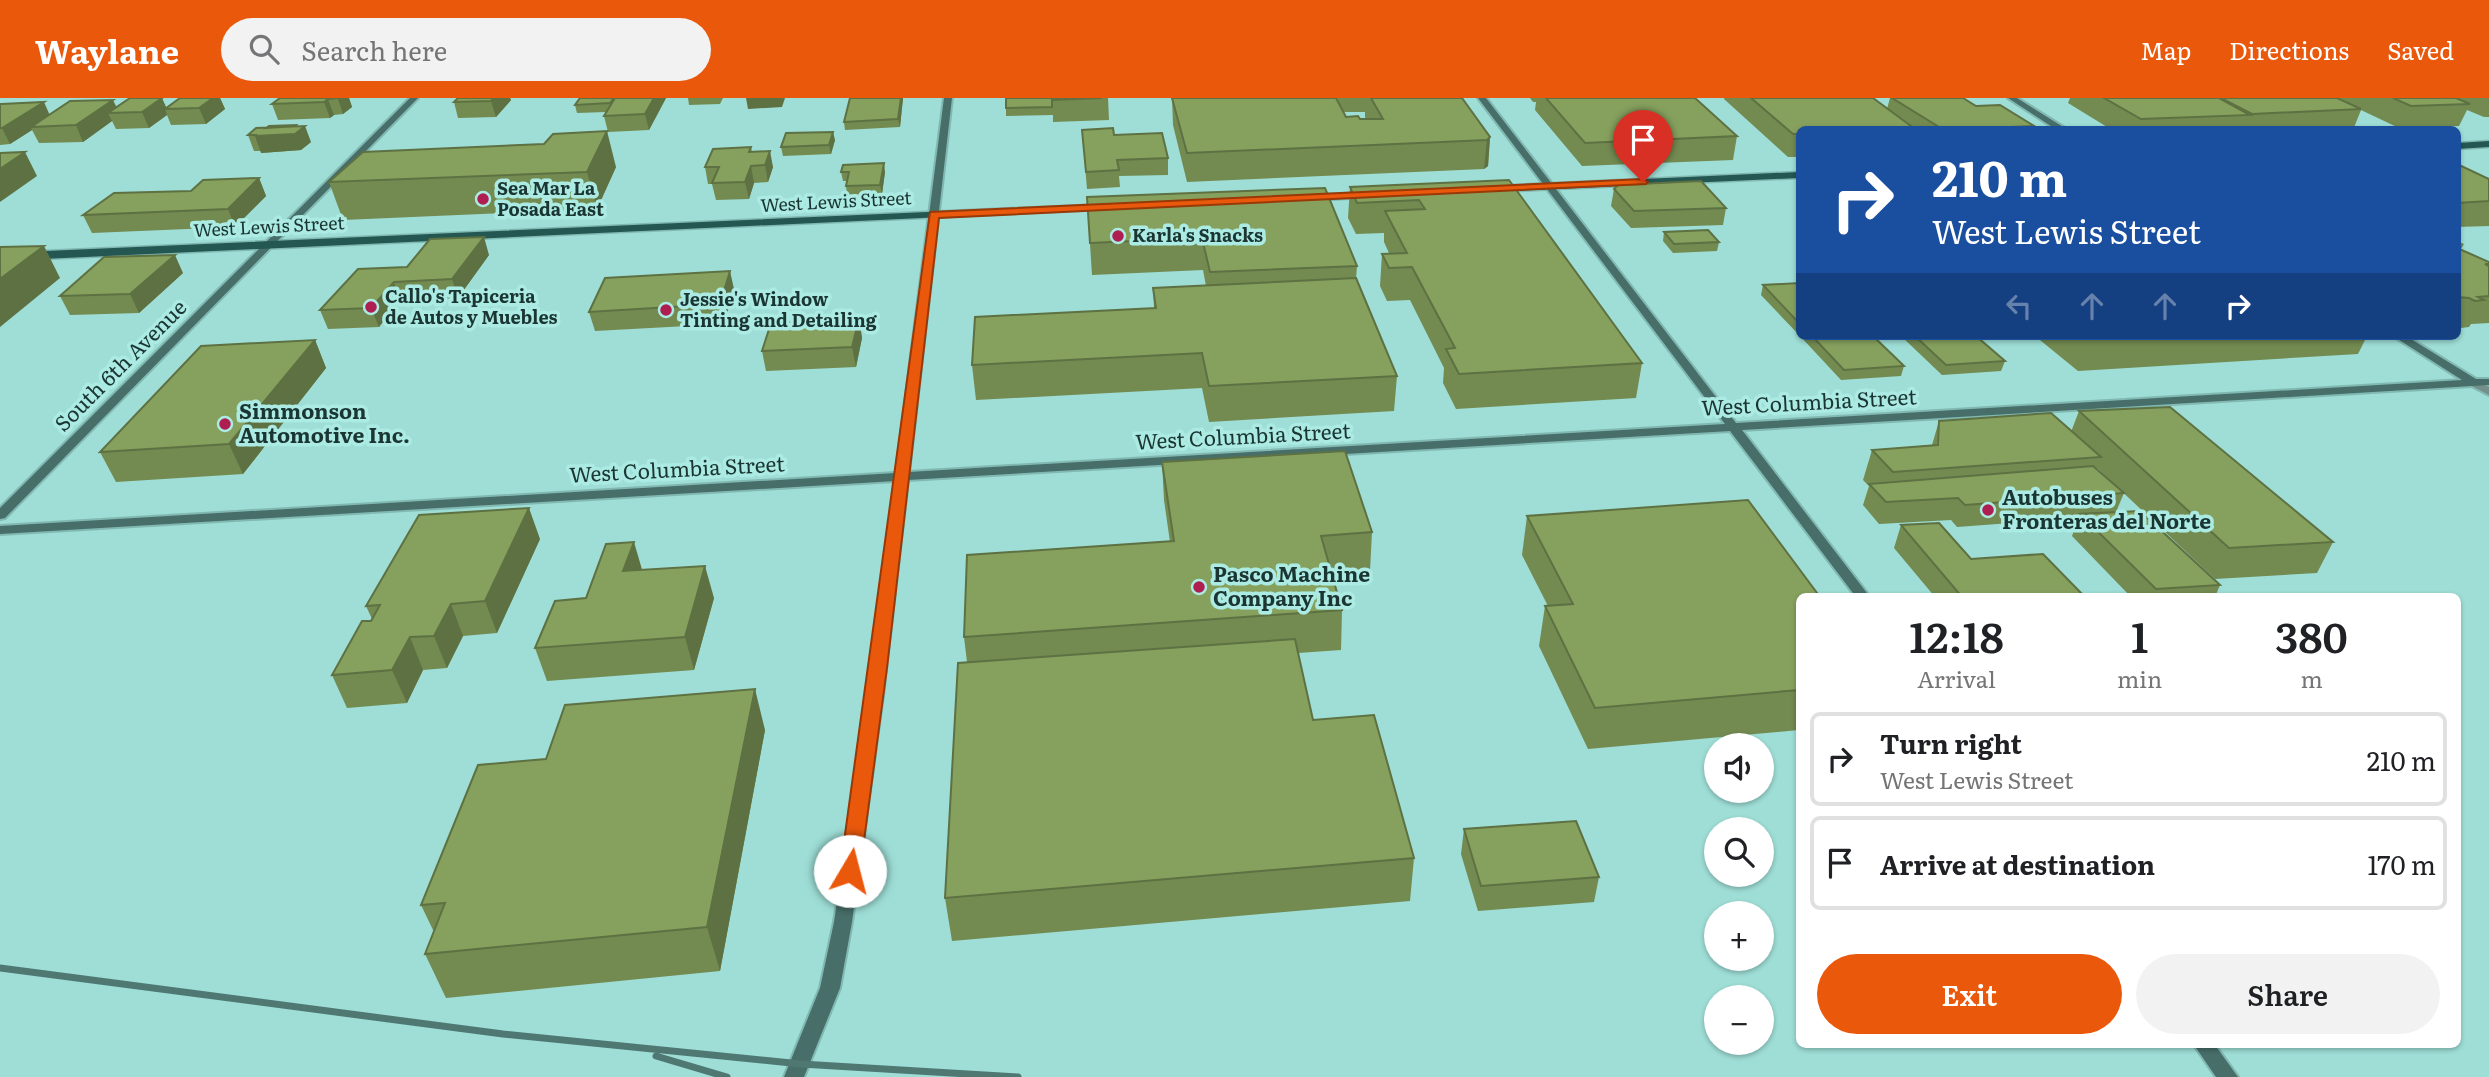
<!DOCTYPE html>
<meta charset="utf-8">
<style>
body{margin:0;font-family:Literata,serif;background:#f2f2f2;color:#202124;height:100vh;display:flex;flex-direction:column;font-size:26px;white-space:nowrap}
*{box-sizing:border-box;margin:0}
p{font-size:23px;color:#757577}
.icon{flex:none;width:38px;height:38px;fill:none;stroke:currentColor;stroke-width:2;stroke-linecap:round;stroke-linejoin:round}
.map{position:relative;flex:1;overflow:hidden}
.panel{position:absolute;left:1796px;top:495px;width:665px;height:455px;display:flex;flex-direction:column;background:#fff;border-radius:10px;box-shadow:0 2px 5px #0004}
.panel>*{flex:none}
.guide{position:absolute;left:1796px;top:28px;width:665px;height:214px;border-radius:10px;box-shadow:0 2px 5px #0004;background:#1a4fa0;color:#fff;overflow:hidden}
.fabs{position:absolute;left:1704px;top:635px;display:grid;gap:14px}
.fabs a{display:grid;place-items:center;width:70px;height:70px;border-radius:50%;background:#fff;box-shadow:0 2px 5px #0004;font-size:35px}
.pin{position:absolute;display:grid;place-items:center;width:60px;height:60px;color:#fff;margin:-72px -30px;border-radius:50% 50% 50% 0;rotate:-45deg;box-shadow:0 0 7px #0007}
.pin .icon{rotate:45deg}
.me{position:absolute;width:77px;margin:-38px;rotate:8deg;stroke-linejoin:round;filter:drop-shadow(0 0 5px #0008)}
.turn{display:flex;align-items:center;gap:24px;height:147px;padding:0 21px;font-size:32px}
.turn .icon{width:91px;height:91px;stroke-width:2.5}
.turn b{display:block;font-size:49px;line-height:60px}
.lanes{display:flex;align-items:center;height:66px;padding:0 21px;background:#0003;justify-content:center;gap:35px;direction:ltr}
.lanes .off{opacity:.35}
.eta{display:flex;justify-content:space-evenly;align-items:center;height:119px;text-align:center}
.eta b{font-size:42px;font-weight:600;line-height:49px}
.action{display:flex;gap:14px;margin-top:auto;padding:14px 21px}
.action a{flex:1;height:80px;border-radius:42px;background:#ea580c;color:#fff;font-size:28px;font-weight:600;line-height:80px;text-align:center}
.action a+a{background:#f2f2f2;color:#202124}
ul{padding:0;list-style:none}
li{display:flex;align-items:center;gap:21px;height:94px;margin:0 14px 10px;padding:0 7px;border:4px solid #e0e0e0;border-radius:10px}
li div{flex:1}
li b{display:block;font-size:26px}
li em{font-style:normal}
header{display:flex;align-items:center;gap:42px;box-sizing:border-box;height:98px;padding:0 35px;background:#ea580c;color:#fff}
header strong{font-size:33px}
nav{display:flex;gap:38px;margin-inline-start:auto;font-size:24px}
.search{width:490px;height:63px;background:#f2f2f2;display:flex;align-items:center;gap:18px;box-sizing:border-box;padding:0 24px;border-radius:38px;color:#757577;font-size:26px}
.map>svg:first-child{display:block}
</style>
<header>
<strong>Waylane</strong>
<div class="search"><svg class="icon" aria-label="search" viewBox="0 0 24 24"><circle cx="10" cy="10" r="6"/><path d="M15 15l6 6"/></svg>Search here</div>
<nav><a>Map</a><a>Directions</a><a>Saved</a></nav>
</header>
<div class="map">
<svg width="2489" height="979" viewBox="0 0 2489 979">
<rect width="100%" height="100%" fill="#9eded6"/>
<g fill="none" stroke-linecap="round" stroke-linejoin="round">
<!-- street casing -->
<g stroke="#81b9b2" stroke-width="4">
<path id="street" d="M 2474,282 L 2489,289 L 2489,297 L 2470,287 L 2470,283 Z"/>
</g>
<!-- secondary casing -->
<g stroke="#81b9b2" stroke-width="4">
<path id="secondary" d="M 410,0 L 418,0 L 5,420 L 0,421 L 0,410 Z
M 944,0 L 952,0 L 909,374 L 1725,326 L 1478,0 L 1486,0 L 1736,325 L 2462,282 L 2393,238 L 2406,238 L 2476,281 L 2489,281 L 2489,287 L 1742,332 L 1870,499 L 1856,499 L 1730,333 L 908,382 L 883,597 L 852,824 L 840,890 L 804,979 L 784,979 L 820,890 L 834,824 L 867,597 L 895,383 L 0,436 L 0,428 L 896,375 Z
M 2008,0 L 2017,0 L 2068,32 L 2057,32 Z
M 2194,947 L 2215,947 L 2238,979 L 2216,979 Z"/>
</g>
<!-- primary casing -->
<g stroke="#81b9b2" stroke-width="3">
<path id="primary" d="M 2489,43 L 2489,49 L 2457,51 L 2457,45 Z
M 1799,74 L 1799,80 L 1491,94 L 1485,91 L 1491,88 Z
M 1372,94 L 1378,97 L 1376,99 L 1306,103 L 1300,100 L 1306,97 Z
M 1110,106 L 1116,109 L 1114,111 L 0,163 L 0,155 Z"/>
</g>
<!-- street -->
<use href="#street" fill="#748e8a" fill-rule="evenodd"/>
<!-- secondary -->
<use href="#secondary" fill="#476e69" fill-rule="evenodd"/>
<!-- primary -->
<use href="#primary" fill="#245752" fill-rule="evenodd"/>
<!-- rail -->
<path stroke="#4f7873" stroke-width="7" d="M 0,870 L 503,936 L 801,966 L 1018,979
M 656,958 L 727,979"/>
</g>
<!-- wall -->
<path fill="#738a51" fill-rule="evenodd" d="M 180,0 L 220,0 L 225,11 L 206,26 L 171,27 L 167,17 L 149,30 L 116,31 L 112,23 L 83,44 L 39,45 L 32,32 L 10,46 L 0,47 L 0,6 L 50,17 L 117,9 L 166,10 Z
M 280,0 L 349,0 L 352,9 L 343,16 L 334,17 L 330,20 L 278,22 L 272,6 Z
M 458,0 L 510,0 L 511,2 L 496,19 L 458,20 L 454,4 Z
M 666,0 L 649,32 L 608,34 L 604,18 L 606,14 L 577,15 L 575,7 Z
M 688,0 L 723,0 L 720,6 L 689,7 Z
M 850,0 L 903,0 L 900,29 L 845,32 L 844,24 Z
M 1006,0 L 1108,0 L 1109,22 L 1053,24 L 1053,17 L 1006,18 Z
M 1172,0 L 1462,0 L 1490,39 L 1488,68 L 1484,71 L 1187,84 L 1173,27 ZM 1344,14 L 1365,14 L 1365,19 L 1366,21 L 1360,21 L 1346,19 Z
M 1530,0 L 1695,0 L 1737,38 L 1733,62 L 1582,68 L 1535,12 L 1536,4 L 1533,4 Z
M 1724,0 L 1873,0 L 1887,11 L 1890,0 L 1963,0 L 1976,8 L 2034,28 L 2033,32 L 1799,32 L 1799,59 L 1788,59 L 1724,1 Z
M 2070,0 L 2489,0 L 2489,19 L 2484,19 L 2467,12 L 2459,28 L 2401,31 L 2361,12 L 2353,32 L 2112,32 L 2068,5 Z
M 256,30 L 311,44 L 301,52 L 261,55 L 261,53 L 254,53 L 248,37 Z
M 1082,32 L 1114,37 L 1168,60 L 1168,77 L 1119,78 L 1120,89 L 1087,91 Z
M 835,42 L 831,56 L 783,58 L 781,49 Z
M 751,49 L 752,54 L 773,69 L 768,84 L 754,85 L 749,101 L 716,102 L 712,86 L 708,86 L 705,69 Z
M 2457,66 L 2489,81 L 2489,128 L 2457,129 Z
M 616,69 L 597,111 L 343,122 L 329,84 Z
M 841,74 L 885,74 L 882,96 L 847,97 L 846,88 L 847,83 L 843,83 Z
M 259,80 L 266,98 L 235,129 L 92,135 L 83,117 L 191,93 Z
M 1509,82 L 1642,265 L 1636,300 L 1456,311 L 1443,285 L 1444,270 L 1410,202 L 1387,203 L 1380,188 L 1382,156 L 1389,155 L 1384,144 L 1384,135 L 1356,136 L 1348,120 L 1350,89 Z
M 1614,91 L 1726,110 L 1723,127 L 1631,130 L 1611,108 Z
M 1087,99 L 1357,168 L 1356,181 L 1397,278 L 1394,313 L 1209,324 L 1202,290 L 976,302 L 972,267 L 1154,210 L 1153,190 L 1206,188 L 1203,172 L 1092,177 Z
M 1664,134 L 1719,144 L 1717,153 L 1673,155 L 1663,143 Z
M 2457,143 L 2464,146 L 2461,151 L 2489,164 L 2489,225 L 2471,226 L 2469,229 L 2461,230 L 2457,228 Z
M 489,157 L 458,200 L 400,202 L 379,229 L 328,231 L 320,212 L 407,169 Z
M 183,175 L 139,215 L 70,217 L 60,198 Z
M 1799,185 L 1799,237 L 1761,197 L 1763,187 Z
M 734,191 L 724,226 L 595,233 L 589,214 Z
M 859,221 L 862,240 L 856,269 L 766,273 L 762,253 Z
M 1800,238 L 1873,238 L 1904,268 L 1901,278 L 1841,282 Z
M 1901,238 L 1976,238 L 2005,263 L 2001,273 L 1942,277 Z
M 2035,238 L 2367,238 L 2358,256 L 2078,273 Z
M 315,242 L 326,270 L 243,376 L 116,384 L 100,354 Z
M 2079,313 L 2333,444 L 2317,475 L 2215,481 L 2097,370 L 2096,371 L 2124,395 L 2116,414 L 2220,487 L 2215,499 L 2131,499 L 2072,438 L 2079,420 L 1957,429 L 1951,422 L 1879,426 L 1863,407 L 1869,388 L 1863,382 L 1872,352 L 1932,347 L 1939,323 L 2071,334 Z
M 1162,364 L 1372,434 L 1370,473 L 1332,476 L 1342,512 L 1341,552 L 1298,555 L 1313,622 L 1414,760 L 1410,803 L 952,843 L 945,800 L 967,564 L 964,539 L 1170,444 L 1164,402 Z
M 1527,418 L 1799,499 L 1799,632 L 1588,651 L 1539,548 L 1545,508 L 1548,508 L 1522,457 Z
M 1901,427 L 1971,461 L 2082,496 L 2081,499 L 1935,499 L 1894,450 Z
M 540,441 L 497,535 L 463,538 L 447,570 L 423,572 L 407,605 L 347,610 L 332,577 L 372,521 L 366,508 Z
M 642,472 L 714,500 L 694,572 L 547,583 L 535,550 L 586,500 Z
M 765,632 L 720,873 L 446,900 L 425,856 L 434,834 L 421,807 L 546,661 Z
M 1464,731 L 1599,779 L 1594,804 L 1478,813 L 1461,756 Z"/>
<!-- shaded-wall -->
<path fill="#5e7142" d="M 162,0 L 167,11 L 165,11 L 167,17 L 149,30 L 142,14 Z
M 212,0 L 220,0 L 225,11 L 206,26 L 199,10 Z
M 338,0 L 349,0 L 352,9 L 343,16 L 338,1 Z
M 494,0 L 510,0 L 511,2 L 496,19 L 491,3 Z
M 654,0 L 666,0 L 649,32 L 645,16 Z
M 746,0 L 785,0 L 782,9 L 748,11 Z
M 901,0 L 903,0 L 900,29 L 898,21 Z
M 328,1 L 334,17 L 330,20 L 324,4 Z
M 113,2 L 119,14 L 108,15 L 112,23 L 83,44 L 76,27 Z
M 44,4 L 51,20 L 31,29 L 32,32 L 10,46 L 2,30 Z
M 305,28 L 311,44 L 301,52 L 261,55 L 255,38 L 298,33 Z
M 607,33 L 616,69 L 597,111 L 587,74 Z
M 833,34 L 835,42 L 831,56 L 829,47 Z
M 1490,39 L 1488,68 L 1484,71 L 1487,42 Z
M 770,53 L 773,69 L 768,84 L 765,67 Z
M 25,54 L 37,78 L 0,104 L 0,71 Z
M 884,65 L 885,74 L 882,96 L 880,87 Z
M 751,68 L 754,85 L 749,101 L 745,84 Z
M 259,80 L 266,98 L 235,129 L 228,111 Z
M 484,139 L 489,157 L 458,200 L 452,181 Z
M 44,148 L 60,180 L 0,229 L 0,181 Z
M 175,157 L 183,175 L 139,215 L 130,196 Z
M 730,173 L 734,191 L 724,226 L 720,206 Z
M 394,184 L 400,202 L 379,229 L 371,210 Z
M 859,221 L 862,240 L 856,269 L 852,249 Z
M 315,242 L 326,270 L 243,376 L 229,346 Z
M 529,410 L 540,441 L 497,535 L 485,503 Z
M 634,444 L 643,475 L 623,473 Z
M 705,468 L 714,500 L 694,572 L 685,539 Z
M 451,506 L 463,538 L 447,570 L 434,538 Z
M 410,539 L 423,572 L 407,605 L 392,572 Z
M 755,591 L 765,632 L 720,873 L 707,829 Z"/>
<!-- building -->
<path fill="#86a15e" stroke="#5e7142" stroke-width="2" d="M 130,0 L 162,0 L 142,14 L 108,15 Z
M 180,0 L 213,0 L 199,10 L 165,11 Z
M 280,0 L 338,0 L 328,1 L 324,4 L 272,6 Z
M 458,0 L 494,0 L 491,3 L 454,4 Z
M 580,0 L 614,0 L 610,5 L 575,7 Z
M 615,0 L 654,0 L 645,16 L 604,18 Z
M 850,0 L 901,0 L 898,21 L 844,24 Z
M 1006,0 L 1052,0 L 1052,9 L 1006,10 Z
M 1052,0 L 1102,0 L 1052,2 Z
M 1172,0 L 1336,0 L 1346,19 L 1358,18 L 1360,21 L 1383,21 L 1371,0 L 1462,0 L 1490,39 L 1487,42 L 1187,55 Z
M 1546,0 L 1695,0 L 1737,38 L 1585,45 Z
M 1751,0 L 1873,0 L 1915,31 L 1799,32 L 1799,36 L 1793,36 Z
M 1892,0 L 1963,0 L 1976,8 L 2000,7 L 2034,28 L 1944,32 Z
M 2104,0 L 2219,0 L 2250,17 L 2141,21 Z
M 2221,0 L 2337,0 L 2361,11 L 2252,16 Z
M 2393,0 L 2456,0 L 2470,6 L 2411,8 Z
M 113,2 L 76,27 L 31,29 L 70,3 Z
M 44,4 L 2,30 L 0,30 L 0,6 L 1,6 Z
M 296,27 L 295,28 L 266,30 L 269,28 Z
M 305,28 L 295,36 L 255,38 L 257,37 L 248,37 L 256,30 Z
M 1113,30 L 1114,37 L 1162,35 L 1168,60 L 1117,62 L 1119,72 L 1086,74 L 1082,32 Z
M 607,33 L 587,74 L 329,84 L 363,54 L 544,46 L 553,36 Z
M 833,34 L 829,47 L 781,49 L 786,35 Z
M 751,49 L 749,54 L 770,53 L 765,67 L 751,68 L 745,84 L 712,85 L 719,69 L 705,69 L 713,51 Z
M 25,54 L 0,71 L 0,55 Z
M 884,65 L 880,87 L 846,88 L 849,74 L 841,74 L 843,67 Z
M 2457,66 L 2489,81 L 2489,103 L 2457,105 Z
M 259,80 L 228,111 L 83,117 L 114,95 L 191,93 L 203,82 Z
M 1509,82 L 1642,265 L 1459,276 L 1446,251 L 1455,250 L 1412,169 L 1389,170 L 1382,156 L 1407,155 L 1385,113 L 1425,111 L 1419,102 L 1357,105 L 1350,89 Z
M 1701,83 L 1726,110 L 1634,113 L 1614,91 L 1618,87 Z
M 1325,90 L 1357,168 L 1210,174 L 1202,140 L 1090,145 L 1087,99 Z
M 1708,132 L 1719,144 L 1674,146 L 1664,134 Z
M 484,139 L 452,181 L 394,184 L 371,210 L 320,212 L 358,171 L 407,169 L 430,141 Z
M 44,148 L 0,181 L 0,149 Z
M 2457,150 L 2489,164 L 2489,166 L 2485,166 L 2489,168 L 2489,198 L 2478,199 L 2484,202 L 2475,203 L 2469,200 L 2457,199 Z
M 175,157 L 130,196 L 60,198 L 104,159 Z
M 730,173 L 720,206 L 589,214 L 605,180 Z
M 1356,180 L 1397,278 L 1209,288 L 1202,255 L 972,267 L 975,219 L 1156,210 L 1153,190 Z
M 1799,185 L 1799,225 L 1763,187 Z
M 859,221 L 852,249 L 762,253 L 771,225 Z
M 1812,238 L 1873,238 L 1904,268 L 1844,272 Z
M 1915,238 L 1976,238 L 2005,263 L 1946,267 Z
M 315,242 L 229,346 L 100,354 L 201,248 Z
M 2170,309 L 2333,444 L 2229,450 L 2079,313 Z
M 2051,315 L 2101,359 L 1893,374 L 1872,352 L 1938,347 L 1939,323 Z
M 1345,353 L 1372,434 L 1321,438 L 1342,512 L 964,539 L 967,457 L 1174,443 L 1162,364 Z
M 2093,368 L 2124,395 L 1965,407 L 1958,400 L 1886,404 L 1869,386 Z
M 1748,402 L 1820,499 L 1799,499 L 1799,592 L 1595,610 L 1545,508 L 1573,506 L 1527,418 Z
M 529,410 L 485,503 L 451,506 L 434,538 L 410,539 L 392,572 L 332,577 L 362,523 L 371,523 L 380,507 L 366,508 L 419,417 Z
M 2140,413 L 2220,487 L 2156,491 L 2080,416 Z
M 1939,425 L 1971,461 L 2043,456 L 2082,496 L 2044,499 L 1962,499 L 1901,427 Z
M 634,444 L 623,473 L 705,468 L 685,539 L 535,550 L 555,503 L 586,500 L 606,446 Z
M 1295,541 L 1313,622 L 1374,617 L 1414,760 L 945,800 L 958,565 Z
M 755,591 L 707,829 L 425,856 L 445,805 L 421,807 L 478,667 L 546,661 L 565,607 Z
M 1576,723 L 1599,779 L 1481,788 L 1464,731 Z"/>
<!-- route -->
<path fill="#ea580c" stroke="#983908" stroke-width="2" d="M 1643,81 L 1648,84 L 1646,86 L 939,120 L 887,570 L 860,773 L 857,779 L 850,781 L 843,779 L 840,773 L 930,114 Z"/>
<!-- markers -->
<g fill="#ae1e51" stroke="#abebe3" stroke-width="2.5">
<circle cx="483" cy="101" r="7"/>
<circle cx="1118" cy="138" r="7"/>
<circle cx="371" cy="209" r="7"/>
<circle cx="666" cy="212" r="7"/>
<circle cx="225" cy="326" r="7"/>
<circle cx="1988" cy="412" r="7"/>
<circle cx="1199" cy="489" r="7"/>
</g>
<g text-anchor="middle" stroke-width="7" stroke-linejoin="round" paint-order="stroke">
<!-- far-poi labels -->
<g font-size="18" font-weight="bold" fill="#1b3532" stroke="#abebe3" text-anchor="start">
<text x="497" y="97">Sea Mar La<tspan x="497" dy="21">Posada East</tspan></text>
<text x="1132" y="144">Karla's Snacks</text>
<text x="385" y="205">Callo's Tapiceria<tspan x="385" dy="21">de Autos y Muebles</tspan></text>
<text x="680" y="208">Jessie's Window<tspan x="680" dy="21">Tinting and Detailing</tspan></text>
</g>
<!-- far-street labels -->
<g font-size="18" fill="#1b3532" stroke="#abebe3">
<text transform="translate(836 104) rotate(-3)" y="6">West Lewis Street</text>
<text transform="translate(269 129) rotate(-3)" y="6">West Lewis Street</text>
</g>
<!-- street labels -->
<g font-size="21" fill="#1b3532" stroke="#abebe3">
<text transform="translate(121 268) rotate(-45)" y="7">South 6th Avenue</text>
<text transform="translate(1809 305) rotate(-3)" y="7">West Columbia Street</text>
<text transform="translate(1243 339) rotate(-3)" y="7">West Columbia Street</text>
<text transform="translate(677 372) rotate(-3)" y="7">West Columbia Street</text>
</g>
<!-- poi labels -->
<g font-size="21" font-weight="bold" fill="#1b3532" stroke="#abebe3" text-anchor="start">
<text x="239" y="321">Simmonson<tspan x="239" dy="24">Automotive Inc.</tspan></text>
<text x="2002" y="407">Autobuses<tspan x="2002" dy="24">Fronteras del Norte</tspan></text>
<text x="1213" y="484">Pasco Machine<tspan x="1213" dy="24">Company Inc</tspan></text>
</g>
</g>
</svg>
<div class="fabs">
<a><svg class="icon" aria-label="sound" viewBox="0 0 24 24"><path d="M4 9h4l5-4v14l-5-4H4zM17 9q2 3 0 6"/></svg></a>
<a><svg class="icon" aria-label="search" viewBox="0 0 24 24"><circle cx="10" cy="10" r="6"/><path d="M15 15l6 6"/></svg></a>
<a>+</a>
<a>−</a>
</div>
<div class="pin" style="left:1643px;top:84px;background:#d93025"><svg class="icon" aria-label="arrive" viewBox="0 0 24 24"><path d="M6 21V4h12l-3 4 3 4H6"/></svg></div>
<svg class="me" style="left:850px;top:773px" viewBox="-20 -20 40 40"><circle r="19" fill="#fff"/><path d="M0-13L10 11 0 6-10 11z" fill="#ea580c"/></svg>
<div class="guide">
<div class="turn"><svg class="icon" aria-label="right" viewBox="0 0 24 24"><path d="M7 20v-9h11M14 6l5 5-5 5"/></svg><div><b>210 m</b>West Lewis Street</div></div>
<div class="lanes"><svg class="icon off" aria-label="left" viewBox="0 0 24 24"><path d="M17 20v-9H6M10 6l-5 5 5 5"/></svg><svg class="icon off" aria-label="ahead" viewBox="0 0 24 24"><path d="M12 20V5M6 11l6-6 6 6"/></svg><svg class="icon off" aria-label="ahead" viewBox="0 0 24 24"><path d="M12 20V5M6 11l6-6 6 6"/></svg><svg class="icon" aria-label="right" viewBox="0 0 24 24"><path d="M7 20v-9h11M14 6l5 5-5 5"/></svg></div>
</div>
<section class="panel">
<div class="eta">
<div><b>12:18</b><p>Arrival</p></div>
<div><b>1</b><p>min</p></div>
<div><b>380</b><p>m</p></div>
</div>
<ul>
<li><svg class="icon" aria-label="right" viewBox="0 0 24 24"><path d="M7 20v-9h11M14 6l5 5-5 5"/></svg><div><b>Turn right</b><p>West Lewis Street</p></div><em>210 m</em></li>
<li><svg class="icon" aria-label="arrive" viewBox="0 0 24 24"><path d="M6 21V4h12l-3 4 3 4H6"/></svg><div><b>Arrive at destination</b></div><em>170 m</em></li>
</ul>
<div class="action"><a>Exit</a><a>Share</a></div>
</section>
</div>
